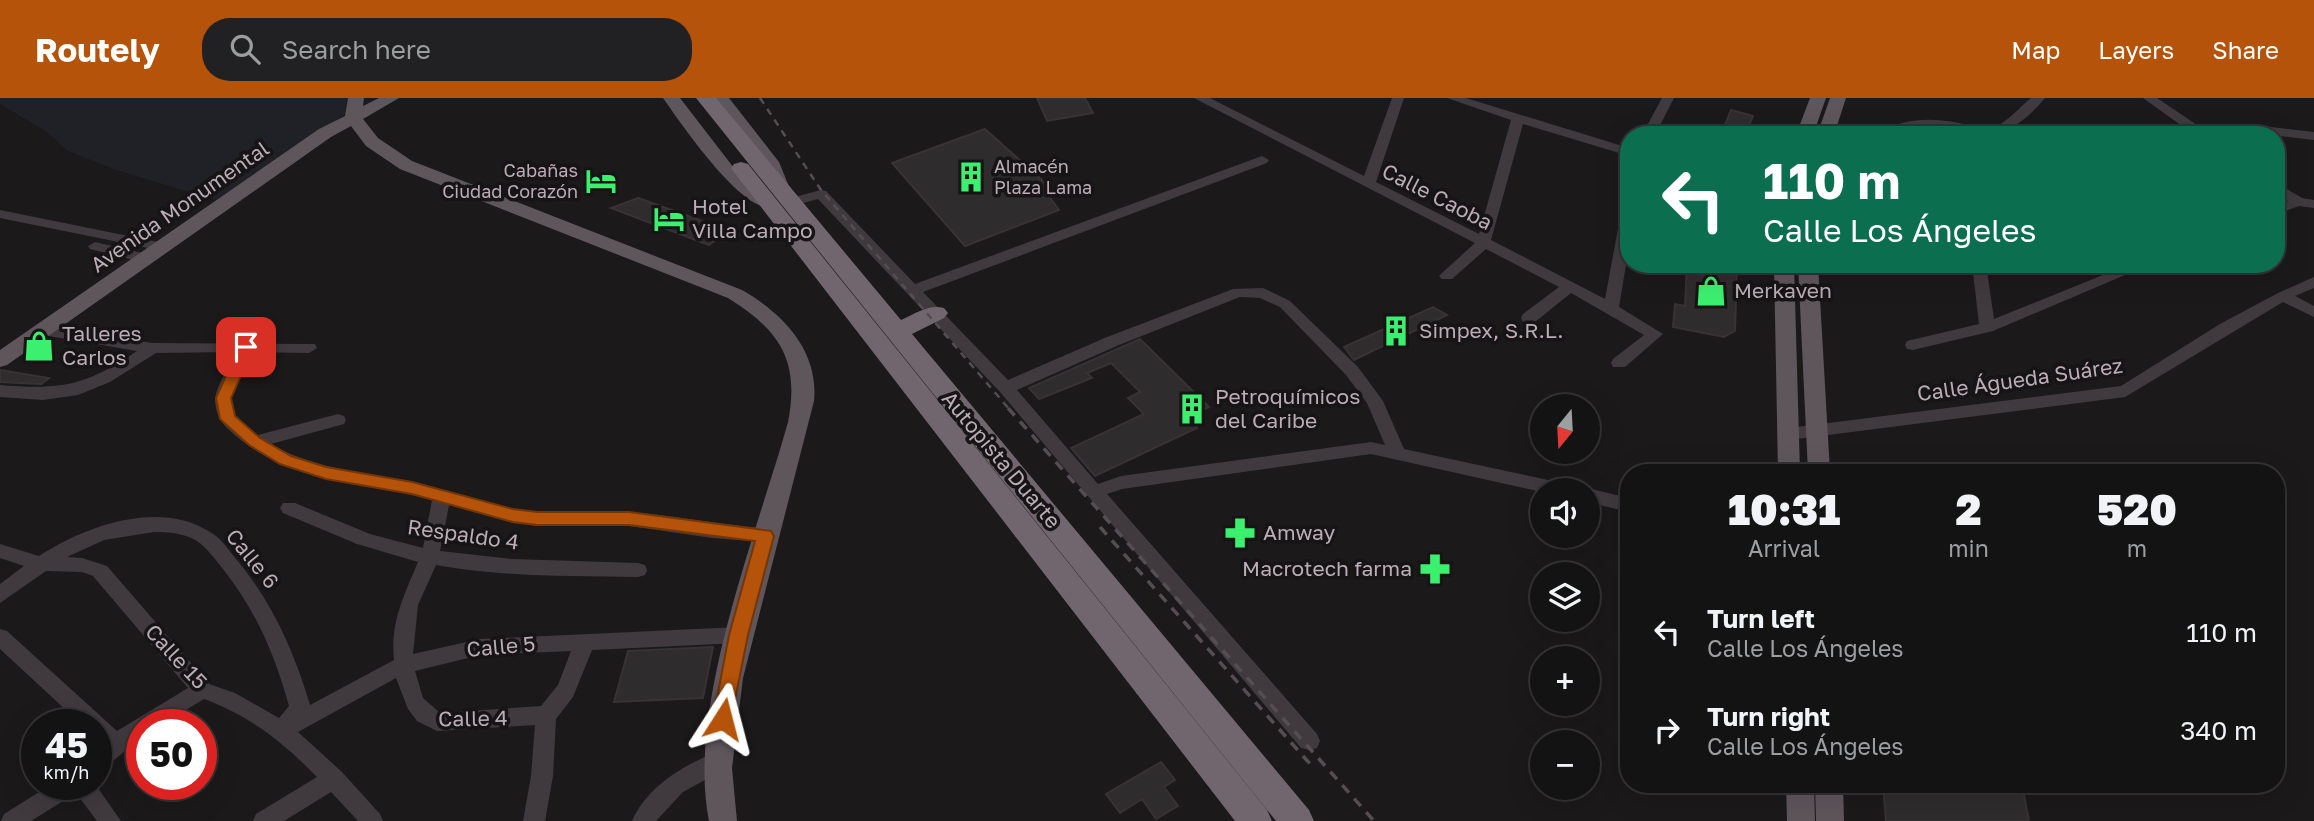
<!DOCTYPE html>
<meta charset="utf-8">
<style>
body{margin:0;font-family:"Golos Text",sans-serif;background:#212022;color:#f1f3f6;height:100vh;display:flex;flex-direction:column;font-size:26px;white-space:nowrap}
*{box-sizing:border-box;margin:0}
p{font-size:23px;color:#9d9ea0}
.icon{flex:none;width:38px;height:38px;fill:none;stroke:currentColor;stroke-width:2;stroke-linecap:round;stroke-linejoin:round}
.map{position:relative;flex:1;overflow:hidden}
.drawer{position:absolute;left:1620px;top:366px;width:665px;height:329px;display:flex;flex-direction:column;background:#141314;border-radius:28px;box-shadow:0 7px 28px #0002,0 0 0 2px #333234}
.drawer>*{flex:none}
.hud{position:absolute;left:1620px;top:28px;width:665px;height:147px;border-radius:28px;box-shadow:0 7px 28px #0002,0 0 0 2px #333234;background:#0b6e4f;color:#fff;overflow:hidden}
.needle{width:46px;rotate:198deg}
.controls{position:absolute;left:1530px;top:296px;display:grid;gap:14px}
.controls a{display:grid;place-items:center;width:70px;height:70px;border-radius:50%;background:#141314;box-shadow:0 7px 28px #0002,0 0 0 2px #333234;font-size:35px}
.speed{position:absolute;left:21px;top:611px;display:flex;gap:14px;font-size:35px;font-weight:700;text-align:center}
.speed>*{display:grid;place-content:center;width:91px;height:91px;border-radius:50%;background:#141314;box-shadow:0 7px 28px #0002,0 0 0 2px #333234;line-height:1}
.speed small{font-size:18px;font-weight:400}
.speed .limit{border:10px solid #d22;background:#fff;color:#111}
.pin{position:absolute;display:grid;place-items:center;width:60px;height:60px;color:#fff;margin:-30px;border-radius:14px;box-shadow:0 4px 10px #0006}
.me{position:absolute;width:77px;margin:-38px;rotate:9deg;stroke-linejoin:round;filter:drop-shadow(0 0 5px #0008)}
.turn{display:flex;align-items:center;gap:24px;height:147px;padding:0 28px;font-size:32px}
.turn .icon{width:91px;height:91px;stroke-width:2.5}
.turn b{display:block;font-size:49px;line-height:60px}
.eta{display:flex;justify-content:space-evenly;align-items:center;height:119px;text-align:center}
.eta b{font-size:42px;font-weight:800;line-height:49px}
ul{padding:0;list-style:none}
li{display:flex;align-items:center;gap:21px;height:98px;padding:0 28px}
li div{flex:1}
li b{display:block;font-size:26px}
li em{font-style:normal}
header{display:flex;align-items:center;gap:42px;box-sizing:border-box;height:98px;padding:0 35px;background:#b45309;color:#fff}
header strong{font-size:33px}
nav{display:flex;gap:38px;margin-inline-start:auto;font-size:24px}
.search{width:490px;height:63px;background:#212022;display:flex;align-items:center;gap:18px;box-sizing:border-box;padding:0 24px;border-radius:28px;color:#9d9ea0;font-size:26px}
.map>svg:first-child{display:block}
</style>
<header>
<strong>Routely</strong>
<div class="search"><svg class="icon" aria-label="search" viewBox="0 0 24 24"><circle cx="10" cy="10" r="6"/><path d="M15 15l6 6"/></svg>Search here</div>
<nav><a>Map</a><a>Layers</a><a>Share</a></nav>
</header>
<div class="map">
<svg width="2314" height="723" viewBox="0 0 2314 723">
<rect width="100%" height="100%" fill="#1b191a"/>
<!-- green -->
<path fill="#1f2127" d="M 0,0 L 347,0 L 345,16 L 216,102 L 116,72 L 68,53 L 44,32 L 0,6 Z"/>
<!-- building -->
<path fill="#2f2c2d" stroke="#373335" stroke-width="2" d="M 1037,0 L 1085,0 L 1093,15 L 1047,23 Z
M 1731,12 L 1753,18 L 1749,27 L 1776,33 L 1775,37 L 1721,37 Z
M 985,31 L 1053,92 L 1046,94 L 1059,112 L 965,148 L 892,65 Z
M 638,100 L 728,132 L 709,147 L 611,110 Z
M 1687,166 L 1737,166 L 1735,233 L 1724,239 L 1673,229 L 1675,206 L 1685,208 Z
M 1433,209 L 1447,217 L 1354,262 L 1344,249 Z
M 1140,241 L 1209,309 L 1187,319 L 1197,330 L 1095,378 L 1071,350 L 1144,316 L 1128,300 L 1140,294 L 1111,265 L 1087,275 L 1092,280 L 1039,301 L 1029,290 Z
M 0,272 L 49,280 L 41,286 L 0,284 Z
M 713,549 L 703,600 L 614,604 L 628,553 Z
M 1161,664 L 1175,682 L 1164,689 L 1178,708 L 1156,721 L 1142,701 L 1120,715 L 1106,696 Z
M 1883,686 L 2022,686 L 2029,723 L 1886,723 Z"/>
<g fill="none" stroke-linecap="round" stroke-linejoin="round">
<!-- minor -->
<path fill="#403a3e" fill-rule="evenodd" d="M 1194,0 L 1210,0 L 1364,78 L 1392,0 L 1404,0 L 1376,84 L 1479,136 L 1511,22 L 1447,0 L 1466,0 L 1629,50 L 1629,58 L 1523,26 L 1491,142 L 1605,201 L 1622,109 L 1629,105 L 1629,149 L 1619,209 L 1663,236 L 1625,269 L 1613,269 L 1611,265 L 1613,261 L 1644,237 L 1571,195 L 1535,224 L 1523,224 L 1521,220 L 1523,216 L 1559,189 L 1486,151 L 1452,181 L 1442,181 L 1439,178 L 1442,175 L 1475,145 Z
M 1662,0 L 1674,0 L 1655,37 L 1642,37 Z
M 2031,0 L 2045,0 C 2028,21 2004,40 1976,37 C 1962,35 1948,30 1933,30 C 1914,30 1898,37 1880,37 C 1899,19 1935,20 1959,25 C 1971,27 1985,34 1997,28 C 2009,22 2020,9 2031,0 Z
M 2143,0 L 2157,0 L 2203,31 L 2247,26 L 2314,34 L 2314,42 L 2247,34 L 2183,37 L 2189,33 Z
M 1262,58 L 1269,62 L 1267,65 L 923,194 L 1008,282 L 1107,239 L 1233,191 L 1263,190 L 1290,203 L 1358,269 L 1383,303 L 1404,351 L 1571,387 L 1574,392 L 1542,394 L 1371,356 L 1122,391 L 1107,396 L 1317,636 L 1320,643 L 1317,650 L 1309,652 L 1301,650 L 1000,294 L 818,101 L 792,108 L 785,104 L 787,101 L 821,92 L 826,93 L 915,186 ZM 1240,199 L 1260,200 L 1280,209 L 1346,277 L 1367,305 L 1385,347 L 1371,344 L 1121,378 L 1098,386 L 1017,292 L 1119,247 Z
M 2277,85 L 2302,100 L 2314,102 L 2314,110 L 2299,108 L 2277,116 L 2277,107 L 2288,103 L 2277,95 Z
M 0,112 L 163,145 L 170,149 L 163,153 L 0,120 Z
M 95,144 L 151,157 L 153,160 L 146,165 L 90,151 L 88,148 Z
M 1972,166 L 1986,166 L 1994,221 L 2130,166 L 2151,166 L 1993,233 L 1913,252 L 1907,251 L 1905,247 L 1907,243 L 1979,226 Z
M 2314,179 L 2314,190 L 2295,198 L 2314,208 L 2314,219 L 2283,204 L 2125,299 L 1789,342 L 1780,336 L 1789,330 L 2121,288 L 2220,226 L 2278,195 Z
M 43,227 L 152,245 L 315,246 L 317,250 L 309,255 L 252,254 L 231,301 L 235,318 L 258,337 L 338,316 L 344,318 L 346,322 L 344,326 L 271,346 C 314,371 361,374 409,383 C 445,390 480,406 516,412 C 553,417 591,412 628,414 C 673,417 719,427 765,430 L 772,432 L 774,437 L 772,442 L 765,444 L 712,440 L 629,428 L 537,428 L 513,425 L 449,407 L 440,453 L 512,461 L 638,465 L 645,467 L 647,472 L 645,477 L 638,479 C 571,478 502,479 436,467 L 418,507 L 413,556 L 480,541 L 739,529 L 746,531 L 749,537 L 746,543 L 739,545 L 592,552 L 573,599 L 556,621 L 553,678 L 545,723 L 523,723 L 531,678 L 535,627 L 437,633 L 417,623 L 408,611 L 396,580 L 298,634 L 342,674 L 380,716 L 383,723 L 358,723 L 331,694 L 284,723 L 253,723 L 256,716 L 317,679 C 285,646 249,617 204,601 L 163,626 L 142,626 L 142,640 C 127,649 111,668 96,673 L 96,650 L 101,645 L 96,640 L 96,626 L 81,626 L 0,551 L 0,531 L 7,533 L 117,633 L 188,590 L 93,478 L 82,474 L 46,473 L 0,505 L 0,486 L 24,468 L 0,460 L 0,446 L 39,458 C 85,428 159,401 210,434 C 221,440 228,451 236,461 C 272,504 294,553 310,607 L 394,562 C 390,524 404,498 418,464 L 357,446 L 283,415 L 280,410 L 283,405 L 295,405 L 370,436 L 423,450 L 432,402 C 363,383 295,387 236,338 C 224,328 216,320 215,303 C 215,289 230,268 236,254 L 156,255 L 110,284 L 78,297 L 43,302 L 0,299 L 0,287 C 62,292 85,288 137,253 L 37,236 L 35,232 L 37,228 ZM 154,434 C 169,434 184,435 197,443 C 207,450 215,461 223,471 C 256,513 275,557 289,608 L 279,620 L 235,595 L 209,586 L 107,468 L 82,460 L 67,459 L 104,442 ZM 571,553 L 558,587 L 541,608 L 440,615 L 423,600 L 415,573 L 480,557 Z
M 1587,390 L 1629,400 L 1629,414 L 1587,404 L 1587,392 L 1582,392 Z
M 717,654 L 725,657 L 728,664 L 725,671 L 683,694 L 656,723 L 632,723 C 647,689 683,667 717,654 Z
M 52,686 L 95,686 L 121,723 L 97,723 L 76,695 L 31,723 L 1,723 L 4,716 Z"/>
<!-- major -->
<path fill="#5f565c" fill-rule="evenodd" d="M 348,0 L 364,0 L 363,8 L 379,0 L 399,0 L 363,21 L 378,40 L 412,63 L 742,192 C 782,215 819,252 814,303 L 743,580 L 732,670 L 737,723 L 709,723 C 686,610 757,436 788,324 C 800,263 780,232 728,200 L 400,71 L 366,48 L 351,28 L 331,39 L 7,267 L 0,269 L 0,252 L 319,31 L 345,18 Z
M 663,0 L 680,0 L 737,74 L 773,101 L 776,105 L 773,109 C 743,117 680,24 663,0 Z
M 712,0 L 729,0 L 779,64 L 790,91 L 787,95 L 775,95 L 762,65 Z
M 1810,0 L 1826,0 L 1813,37 L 1796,37 Z
M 1830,0 L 1846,0 L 1834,37 L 1817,37 Z
M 1774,166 L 1794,166 L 1800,374 L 1778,374 Z
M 1798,166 L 1818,166 L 1830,374 L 1808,374 Z
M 1786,686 L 1814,686 L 1815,723 L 1787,723 Z
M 1815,686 L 1843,686 L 1844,723 L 1816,723 Z"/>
<!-- highway -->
<path fill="#71666d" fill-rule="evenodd" d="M 696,0 L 716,0 L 901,222 C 915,216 929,206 944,210 L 948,215 L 944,220 L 912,236 L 1309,712 L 1314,723 L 1276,723 Z
M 741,64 L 748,66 L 1267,712 L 1272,723 L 1235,723 L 734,74 L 731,70 L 734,66 Z"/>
<!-- rail-far1 -->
<path stroke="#554d52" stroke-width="2.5" stroke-dasharray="7 6" stroke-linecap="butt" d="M 760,0 L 821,92 L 1010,312"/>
<!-- rail -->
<path stroke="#554d52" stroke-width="3.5" stroke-dasharray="10 8" stroke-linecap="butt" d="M 1008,310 L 1374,723
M 1100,429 L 1311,667"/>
</g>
<!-- route -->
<path fill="#b45309" stroke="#753606" stroke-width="2" d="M 246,245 L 254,249 L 231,300 L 235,318 L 260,340 L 291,358 L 326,369 L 412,384 L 513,411 L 537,414 L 629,414 L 771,433 L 774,438 L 748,537 L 730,627 L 723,629 L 716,627 L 713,621 L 729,537 L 755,443 L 629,427 L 537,427 L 513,424 L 412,396 L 326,381 L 280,366 L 249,347 L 220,321 L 216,300 L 239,249 Z"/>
<!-- icons -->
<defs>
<g id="building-bare" transform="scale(2.415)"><path d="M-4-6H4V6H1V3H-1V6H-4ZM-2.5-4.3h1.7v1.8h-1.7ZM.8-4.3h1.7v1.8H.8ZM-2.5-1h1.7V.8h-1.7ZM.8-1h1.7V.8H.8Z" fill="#3cf06f" stroke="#161415" stroke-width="2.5" paint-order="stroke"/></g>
<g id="hotel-bare" transform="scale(2.415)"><path d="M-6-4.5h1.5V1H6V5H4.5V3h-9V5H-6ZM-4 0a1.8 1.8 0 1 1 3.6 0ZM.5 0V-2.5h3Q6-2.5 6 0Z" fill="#3cf06f" stroke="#161415" stroke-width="2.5" paint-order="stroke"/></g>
<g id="shop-bare" transform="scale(2.415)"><path d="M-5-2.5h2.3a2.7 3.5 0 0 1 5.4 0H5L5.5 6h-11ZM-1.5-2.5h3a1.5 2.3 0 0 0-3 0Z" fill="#3cf06f" stroke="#161415" stroke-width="2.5" paint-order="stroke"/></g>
<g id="pharmacy-bare" transform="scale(2.415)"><path d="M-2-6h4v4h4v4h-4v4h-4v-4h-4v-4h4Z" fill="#3cf06f" stroke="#161415" stroke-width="2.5" paint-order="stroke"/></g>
</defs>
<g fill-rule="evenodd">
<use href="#building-bare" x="971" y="79"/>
<use href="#hotel-bare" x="601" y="83"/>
<use href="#hotel-bare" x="669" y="121"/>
<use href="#shop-bare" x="1711" y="193"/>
<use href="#building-bare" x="1396" y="233"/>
<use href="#shop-bare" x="39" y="248"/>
<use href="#building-bare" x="1192" y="311"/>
<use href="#pharmacy-bare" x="1240" y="435"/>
<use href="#pharmacy-bare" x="1435" y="471"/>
</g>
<g text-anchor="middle" stroke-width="7" stroke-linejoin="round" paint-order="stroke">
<!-- far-poi labels -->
<g font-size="18" fill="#bbacb6" stroke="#161415" text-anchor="start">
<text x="994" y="75">Almacén<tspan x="994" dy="21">Plaza Lama</tspan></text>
<text x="578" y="79" text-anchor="end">Cabañas<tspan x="578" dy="21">Ciudad Corazón</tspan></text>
</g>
<!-- street labels -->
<g font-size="21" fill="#bbacb6" stroke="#161415">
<text transform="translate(1437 99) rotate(27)" y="7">Calle Caoba</text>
<text transform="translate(180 109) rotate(-35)" y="7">Avenida Monumental</text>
<text transform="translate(2020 282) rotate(-8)" y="7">Calle Águeda Suárez</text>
<text transform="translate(1001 362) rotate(50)" y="7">Autopista Duarte</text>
<text transform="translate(463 437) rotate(8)" y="7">Respaldo 4</text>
<text transform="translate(252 461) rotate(51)" y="7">Calle 6</text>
<text transform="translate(501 549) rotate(-5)" y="7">Calle 5</text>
<text transform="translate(176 559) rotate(47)" y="7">Calle 15</text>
<text transform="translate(473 621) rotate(-1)" y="7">Calle 4</text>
</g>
<!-- poi labels -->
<g font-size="21" fill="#bbacb6" stroke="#161415" text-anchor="start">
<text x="692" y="116">Hotel<tspan x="692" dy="24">Villa Campo</tspan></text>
<text x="1734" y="200">Merkaven</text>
<text x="1419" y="240">Simpex, S.R.L.</text>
<text x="62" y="243">Talleres<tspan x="62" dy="24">Carlos</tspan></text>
<text x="1215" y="306">Petroquímicos<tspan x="1215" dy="24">del Caribe</tspan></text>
<text x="1263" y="442">Amway</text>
<text x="1412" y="478" text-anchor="end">Macrotech farma</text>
</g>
</g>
</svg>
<div class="controls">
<a><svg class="needle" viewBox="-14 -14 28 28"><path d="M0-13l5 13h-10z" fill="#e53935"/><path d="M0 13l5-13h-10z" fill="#9d9ea0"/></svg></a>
<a><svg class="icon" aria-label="sound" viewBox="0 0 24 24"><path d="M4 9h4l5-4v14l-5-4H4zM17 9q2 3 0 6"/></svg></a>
<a><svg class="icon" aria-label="layers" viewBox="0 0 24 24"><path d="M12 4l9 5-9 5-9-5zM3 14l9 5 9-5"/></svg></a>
<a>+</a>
<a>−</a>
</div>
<div class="speed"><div>45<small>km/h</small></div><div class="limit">50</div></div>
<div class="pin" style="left:246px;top:249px;background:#d93025"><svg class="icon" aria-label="arrive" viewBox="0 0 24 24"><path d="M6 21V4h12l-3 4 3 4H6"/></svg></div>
<svg class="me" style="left:723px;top:621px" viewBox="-20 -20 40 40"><path d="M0-17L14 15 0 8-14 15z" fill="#b45309" stroke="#fff" stroke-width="4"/></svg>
<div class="hud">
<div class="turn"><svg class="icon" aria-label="left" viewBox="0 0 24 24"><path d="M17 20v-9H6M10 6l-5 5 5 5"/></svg><div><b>110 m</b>Calle Los Ángeles</div></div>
</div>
<section class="drawer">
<div class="eta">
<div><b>10:31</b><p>Arrival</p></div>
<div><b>2</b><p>min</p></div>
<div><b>520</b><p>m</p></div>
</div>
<ul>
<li><svg class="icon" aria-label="left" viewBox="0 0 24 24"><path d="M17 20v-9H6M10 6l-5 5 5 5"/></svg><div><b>Turn left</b><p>Calle Los Ángeles</p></div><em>110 m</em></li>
<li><svg class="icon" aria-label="right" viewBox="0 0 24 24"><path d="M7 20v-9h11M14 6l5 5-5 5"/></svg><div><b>Turn right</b><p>Calle Los Ángeles</p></div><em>340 m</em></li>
</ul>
</section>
</div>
